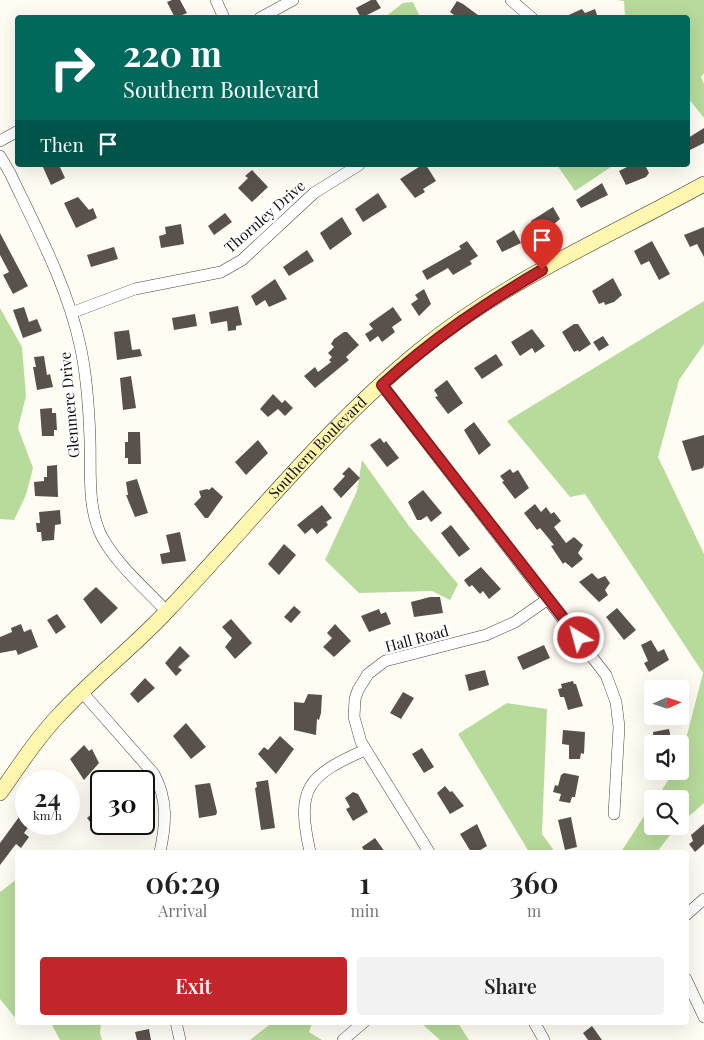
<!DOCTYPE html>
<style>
body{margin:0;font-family:"Playfair Display",serif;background:#f2f2f2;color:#222;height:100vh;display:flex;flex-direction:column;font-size:19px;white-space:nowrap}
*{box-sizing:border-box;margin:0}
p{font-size:16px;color:#767676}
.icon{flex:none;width:28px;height:28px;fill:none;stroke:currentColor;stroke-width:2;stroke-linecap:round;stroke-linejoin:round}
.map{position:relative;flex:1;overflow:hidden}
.sheet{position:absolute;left:15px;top:850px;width:674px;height:175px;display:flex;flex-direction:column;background:#fff;border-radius:5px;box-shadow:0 5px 20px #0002}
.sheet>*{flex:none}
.guide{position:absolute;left:15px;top:15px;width:675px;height:152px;border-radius:5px;box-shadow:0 5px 20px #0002;background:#00695c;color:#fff;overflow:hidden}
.needle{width:32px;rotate:87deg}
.fabs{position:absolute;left:644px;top:680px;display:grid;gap:10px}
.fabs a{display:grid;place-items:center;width:45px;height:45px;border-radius:5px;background:#fff;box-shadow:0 5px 20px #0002;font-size:25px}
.speed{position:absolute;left:15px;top:770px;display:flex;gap:10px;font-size:25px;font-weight:700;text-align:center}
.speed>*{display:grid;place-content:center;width:65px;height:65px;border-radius:50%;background:#fff;box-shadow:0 5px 20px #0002;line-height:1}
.speed small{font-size:12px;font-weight:400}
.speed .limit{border:2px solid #111;border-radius:8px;background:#fff;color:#111}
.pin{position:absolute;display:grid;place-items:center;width:42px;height:42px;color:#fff;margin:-51px -21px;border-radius:50% 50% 50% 0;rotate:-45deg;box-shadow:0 0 5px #0007}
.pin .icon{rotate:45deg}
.me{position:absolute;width:55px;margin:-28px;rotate:323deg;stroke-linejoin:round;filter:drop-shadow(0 0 4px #0008)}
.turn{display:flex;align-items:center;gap:18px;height:105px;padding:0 25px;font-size:22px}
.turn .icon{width:65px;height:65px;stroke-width:2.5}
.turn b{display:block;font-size:35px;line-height:42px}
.then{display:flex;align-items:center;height:48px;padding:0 25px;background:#0003;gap:10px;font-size:19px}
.eta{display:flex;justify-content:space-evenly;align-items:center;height:85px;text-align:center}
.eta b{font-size:30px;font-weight:600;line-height:35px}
.action{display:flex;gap:10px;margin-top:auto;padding:10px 25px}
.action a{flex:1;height:58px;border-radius:5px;background:#c2262b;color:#fff;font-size:20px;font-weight:600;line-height:58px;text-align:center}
.action a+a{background:#f2f2f2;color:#222}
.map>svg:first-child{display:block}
</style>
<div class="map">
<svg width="704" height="1040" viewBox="0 0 704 1040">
<rect width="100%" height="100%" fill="#fffdf3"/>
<!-- forest -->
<path fill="#b7db9b" d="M 616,0 L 704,0 L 704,73 L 701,77 L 704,84 L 704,118 L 688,98 L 688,18 L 625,17 L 624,1 Z
M 413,2 L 420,17 L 385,17 L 403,3 Z
M 557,165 L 614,165 L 575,191 Z
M 704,301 L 704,344 L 679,380 L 658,457 L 704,554 L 704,803 L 680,824 L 680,799 L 656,799 L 674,771 L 680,771 L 680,762 L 703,673 L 585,494 L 570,497 L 507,421 Z
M 0,308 L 22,347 L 26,396 L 18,428 L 33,468 L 26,495 L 14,520 L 0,519 Z
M 362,460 L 409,526 L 458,584 L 450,600 L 432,591 L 359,593 L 325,560 L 357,491 Z
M 507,703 L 547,709 L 542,834 L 555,852 L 529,852 L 458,734 Z
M 652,804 L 652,826 L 677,826 L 657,852 L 621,852 Z
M 17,879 L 17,1020 L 0,999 L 0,892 Z
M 273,1022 L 312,1023 L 309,1032 L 322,1040 L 250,1040 Z
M 34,1023 L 101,1023 L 100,1033 L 102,1040 L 60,1040 L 52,1025 Z
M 421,1023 L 458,1023 L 469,1040 L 440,1040 Z"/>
<!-- building -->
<path fill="#59514c" d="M 172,0 L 180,0 L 187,13 L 175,18 L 167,2 Z
M 371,0 L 376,0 L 381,8 L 361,18 L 356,8 Z
M 457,1 L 463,4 L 482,18 L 458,18 L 450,12 Z
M 582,9 L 585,13 L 595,9 L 598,18 L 562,18 Z
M 704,128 L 704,143 L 688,151 L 688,138 Z
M 42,165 L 59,165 L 65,178 L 51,185 Z
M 422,165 L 426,165 L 436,181 L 423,189 L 425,192 L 415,198 L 400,179 Z
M 631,165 L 645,165 L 649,173 L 646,177 L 626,185 L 619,171 Z
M 252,170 L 268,187 L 252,202 L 238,188 L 248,178 L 245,176 Z
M 602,183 L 608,195 L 581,208 L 576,200 Z
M 378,193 L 387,207 L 363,222 L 355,209 Z
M 78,197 L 89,210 L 93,208 L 97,218 L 76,228 L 64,203 Z
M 553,207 L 560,219 L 548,229 L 547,227 L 538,232 L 531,221 Z
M 225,213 L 232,222 L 214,235 L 208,226 Z
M 342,217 L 352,234 L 330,250 L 320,233 Z
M 181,224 L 184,244 L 161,248 L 159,236 L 166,234 L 165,227 Z
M 704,227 L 704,257 L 697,244 L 690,247 L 684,235 Z
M 514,230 L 521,243 L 502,252 L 496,241 Z
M 0,233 L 28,286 L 13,294 L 3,275 L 9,272 L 0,255 Z
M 467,241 L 478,256 L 470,261 L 472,264 L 453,275 L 448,268 L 427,280 L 422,271 L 461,249 L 459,246 Z
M 652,241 L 670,274 L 659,280 L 649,261 L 641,265 L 634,251 Z
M 114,247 L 118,259 L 91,267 L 87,255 Z
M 307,250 L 314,261 L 289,276 L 283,267 Z
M 613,278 L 622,295 L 614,302 L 605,305 L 604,302 L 599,304 L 592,291 Z
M 275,279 L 287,299 L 269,307 L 265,300 L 256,306 L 251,296 Z
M 424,289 L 431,304 L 419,316 L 411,304 L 418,299 L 415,295 Z
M 238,306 L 242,325 L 236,326 L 236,330 L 228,331 L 227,321 L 211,324 L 209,312 Z
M 24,307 L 29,322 L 37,319 L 42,331 L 23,338 L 13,310 Z
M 393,307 L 402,320 L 392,327 L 395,332 L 382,342 L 378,336 L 370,342 L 365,334 L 373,329 L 369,324 Z
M 195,314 L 197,326 L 174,330 L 172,318 Z
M 574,324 L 578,324 L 591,344 L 579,352 L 578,350 L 574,352 L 562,332 Z
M 532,329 L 545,346 L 535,353 L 532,348 L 520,356 L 511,342 Z
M 129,330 L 132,350 L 140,349 L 142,356 L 117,360 L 114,332 Z
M 344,332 L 347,332 L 359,345 L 346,357 L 349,360 L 315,388 L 304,376 L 315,367 L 318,372 L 331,362 L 329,360 L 332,357 L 328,353 L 334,347 L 331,344 L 334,339 Z
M 603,336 L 609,345 L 599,351 L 593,342 Z
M 496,354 L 503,365 L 482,379 L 474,368 Z
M 44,356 L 47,375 L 50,374 L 53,387 L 37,390 L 33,367 L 36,367 L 34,357 Z
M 131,376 L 136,408 L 123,410 L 120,378 Z
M 447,380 L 463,403 L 448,414 L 435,397 L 438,396 L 434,390 Z
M 273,394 L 282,403 L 285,400 L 293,408 L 285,416 L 278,409 L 268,417 L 260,409 Z
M 52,408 L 52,413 L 56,413 L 57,430 L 54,430 L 54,436 L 42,436 L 40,409 Z
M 474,422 L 491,445 L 479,455 L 464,430 Z
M 128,432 L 140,432 L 141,464 L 128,464 L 128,458 L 125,458 L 125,442 L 128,442 Z
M 704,435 L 704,465 L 703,468 L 692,471 L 682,441 Z
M 380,438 L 384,443 L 386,441 L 399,458 L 387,467 L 370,445 Z
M 258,440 L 268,453 L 246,475 L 235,462 Z
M 57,465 L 58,497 L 35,496 L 34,482 L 44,481 L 44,477 L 47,477 L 47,466 Z
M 349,467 L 360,478 L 341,498 L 333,489 L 345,476 L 342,474 Z
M 510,469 L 513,473 L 518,470 L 529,488 L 515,499 L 502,482 L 504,481 L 500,476 Z
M 137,479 L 148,513 L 135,517 L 126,495 L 128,495 L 126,482 Z
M 212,487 L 223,497 L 208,518 L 205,518 L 194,504 L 201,497 L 199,491 L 207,489 L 209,490 Z
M 423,490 L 442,513 L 431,522 L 427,516 L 421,520 L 417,520 L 408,502 Z
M 535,504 L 541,512 L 546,507 L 551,514 L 554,512 L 561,521 L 554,527 L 566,543 L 574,537 L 583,545 L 578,553 L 583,559 L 572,568 L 565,562 L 563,564 L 551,546 L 554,545 L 540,528 L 537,530 L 524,513 Z
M 322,505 L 332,518 L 326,522 L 328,525 L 317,534 L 312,528 L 305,534 L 297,525 Z
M 60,510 L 61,524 L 55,525 L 54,540 L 42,541 L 41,532 L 37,532 L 36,523 L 40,523 L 39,512 Z
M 451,525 L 470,549 L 459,557 L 441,533 Z
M 180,532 L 186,561 L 162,564 L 160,554 L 170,552 L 166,535 Z
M 284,544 L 296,555 L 279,575 L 268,564 Z
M 481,567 L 501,589 L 489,599 L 483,591 L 480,594 L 472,585 L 469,587 L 464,580 Z
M 592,573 L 598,579 L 605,576 L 610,583 L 605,590 L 608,595 L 599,602 L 579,582 Z
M 96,587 L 118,608 L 101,624 L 83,599 Z
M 430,597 L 440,597 L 443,613 L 414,617 L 411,602 Z
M 294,606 L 301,612 L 291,623 L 284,617 Z
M 617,608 L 636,630 L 624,640 L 606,617 Z
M 379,609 L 381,614 L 386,612 L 391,624 L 369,632 L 361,616 Z
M 57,614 L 66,627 L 56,634 L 47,620 Z
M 231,619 L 252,643 L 235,659 L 225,647 L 232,638 L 222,627 Z
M 21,624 L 24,632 L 31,629 L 38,647 L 18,655 L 16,650 L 0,653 L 0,637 L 12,632 L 11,628 Z
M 335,624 L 351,641 L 334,657 L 323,647 L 332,638 L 327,633 Z
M 651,640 L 658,652 L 664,649 L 669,660 L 649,672 L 644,663 L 648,661 L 641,645 Z
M 544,645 L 550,658 L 523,670 L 517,657 Z
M 180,646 L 190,656 L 178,667 L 182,670 L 176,676 L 165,663 Z
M 485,670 L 489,685 L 469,691 L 465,675 Z
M 145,678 L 155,688 L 138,703 L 130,694 Z
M 573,681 L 574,684 L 576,684 L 583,706 L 568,710 L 564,697 L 560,697 L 558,689 L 562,688 L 561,684 Z
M 403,692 L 414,698 L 401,719 L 390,713 Z
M 308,694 L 322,695 L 321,713 L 319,720 L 317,719 L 316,735 L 294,730 L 294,702 L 304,703 Z
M 186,723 L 206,747 L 191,759 L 173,736 Z
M 669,729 L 672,744 L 654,744 L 653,732 Z
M 563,730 L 585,732 L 584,754 L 581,753 L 580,759 L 569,759 L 569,745 L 562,744 Z
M 280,736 L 294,749 L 276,774 L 258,754 L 264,747 L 268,750 Z
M 84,745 L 89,751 L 92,749 L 99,763 L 84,780 L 70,759 Z
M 422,748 L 434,767 L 424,773 L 412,754 Z
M 564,773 L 579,776 L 575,797 L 572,797 L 570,803 L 559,801 L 561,794 L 553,792 L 555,785 L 558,786 L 561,775 Z
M 268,780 L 275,828 L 261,830 L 255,788 L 257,787 L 256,782 Z
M 210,783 L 217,812 L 216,815 L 199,818 L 195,785 Z
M 445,786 L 450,792 L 452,791 L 464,806 L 450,814 L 437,793 Z
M 353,792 L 358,794 L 368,812 L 353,821 L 346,809 L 350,807 L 345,798 Z
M 101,806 L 101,821 L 94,827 L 87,818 Z
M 19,817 L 30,825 L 24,833 L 29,837 L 21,848 L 16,844 L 0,865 L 0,843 Z
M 571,817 L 577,847 L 565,850 L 558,820 Z
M 477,824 L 487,846 L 477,852 L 471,852 L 460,834 Z
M 704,824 L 704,844 L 695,852 L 689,844 L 693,841 L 691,835 Z
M 375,838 L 385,852 L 365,852 L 362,847 Z
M 592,1026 L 602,1040 L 588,1040 L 583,1033 Z
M 149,1029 L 151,1040 L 137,1040 L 135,1032 Z"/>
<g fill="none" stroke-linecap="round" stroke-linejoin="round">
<!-- street casing -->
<g stroke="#434343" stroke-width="12">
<path id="street" d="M 216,0 L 224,18
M 511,0 L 532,18
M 260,18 L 293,0
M 0,141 L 18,131
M 0,156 L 10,173 C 36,228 67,285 80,345 C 87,376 89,409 90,440 C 91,472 87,508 102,537 C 118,566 145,588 167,612
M 71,313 L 135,289 L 221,272 L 242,260 L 314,193 L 359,165
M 382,385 L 606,675 L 616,702 L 619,727 L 614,814
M 82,692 L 154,774 C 168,800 166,824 160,852
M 310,852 C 296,789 306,776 365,750
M 429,852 L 361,742 L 354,717 L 355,699 L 358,690 L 368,674 L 385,661 L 486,635 L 515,622 L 548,599
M 686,915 L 704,899
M 686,979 L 704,1017
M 176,1022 L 180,1040
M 534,1022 L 544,1040
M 343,1040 L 364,1022"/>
</g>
<!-- secondary casing -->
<g stroke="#323232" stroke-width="16">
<g id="secondary">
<path id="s1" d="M 0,793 C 19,766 37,738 60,714 C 94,677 135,646 169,609 C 251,523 326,427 419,351 C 504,281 608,237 704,184"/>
</g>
</g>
<!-- street -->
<use href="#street" stroke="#fff" stroke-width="11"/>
<!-- secondary -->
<use href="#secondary" stroke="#fff7af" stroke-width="15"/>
</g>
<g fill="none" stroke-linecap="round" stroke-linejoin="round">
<!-- route casing -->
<g stroke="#7e191c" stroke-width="12">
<path id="route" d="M 542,270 C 482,305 434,338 382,385 L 579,638"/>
</g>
<!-- route -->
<use href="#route" stroke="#c2262b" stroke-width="9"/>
</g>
<g text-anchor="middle" stroke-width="5" stroke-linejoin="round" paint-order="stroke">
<!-- street labels -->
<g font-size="15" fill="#101010" stroke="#fff">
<text transform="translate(265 217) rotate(-41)" y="5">Thornley Drive</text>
<text transform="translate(70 405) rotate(-95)" y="5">Glenmere Drive</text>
<text dy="5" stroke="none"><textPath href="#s1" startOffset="470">Southern Boulevard</textPath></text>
<text transform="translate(417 639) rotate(-15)" y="5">Hall Road</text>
</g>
</g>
</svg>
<div class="fabs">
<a><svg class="needle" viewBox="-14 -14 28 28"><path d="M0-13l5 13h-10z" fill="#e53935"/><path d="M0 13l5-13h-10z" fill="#767676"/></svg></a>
<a><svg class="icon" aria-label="sound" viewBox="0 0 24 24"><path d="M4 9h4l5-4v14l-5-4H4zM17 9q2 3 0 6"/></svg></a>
<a><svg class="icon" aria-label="search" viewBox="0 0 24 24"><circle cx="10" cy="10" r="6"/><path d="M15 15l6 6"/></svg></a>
</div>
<div class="speed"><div>24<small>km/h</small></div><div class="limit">30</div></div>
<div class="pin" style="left:542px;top:270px;background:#d93025"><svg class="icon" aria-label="arrive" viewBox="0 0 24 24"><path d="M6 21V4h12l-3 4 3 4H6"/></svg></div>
<svg class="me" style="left:579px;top:638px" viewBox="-20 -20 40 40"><circle r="17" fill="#c2262b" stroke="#fff" stroke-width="3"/><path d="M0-11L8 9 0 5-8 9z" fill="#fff"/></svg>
<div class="guide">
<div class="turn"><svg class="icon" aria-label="right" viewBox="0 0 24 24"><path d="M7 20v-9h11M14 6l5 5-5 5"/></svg><div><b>220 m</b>Southern Boulevard</div></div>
<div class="then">Then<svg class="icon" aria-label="arrive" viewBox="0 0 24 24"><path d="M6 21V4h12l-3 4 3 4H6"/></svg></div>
</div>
<section class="sheet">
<div class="eta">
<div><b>06:29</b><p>Arrival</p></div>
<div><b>1</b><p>min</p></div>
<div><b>360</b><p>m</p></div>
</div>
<div class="action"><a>Exit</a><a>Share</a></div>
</section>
</div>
